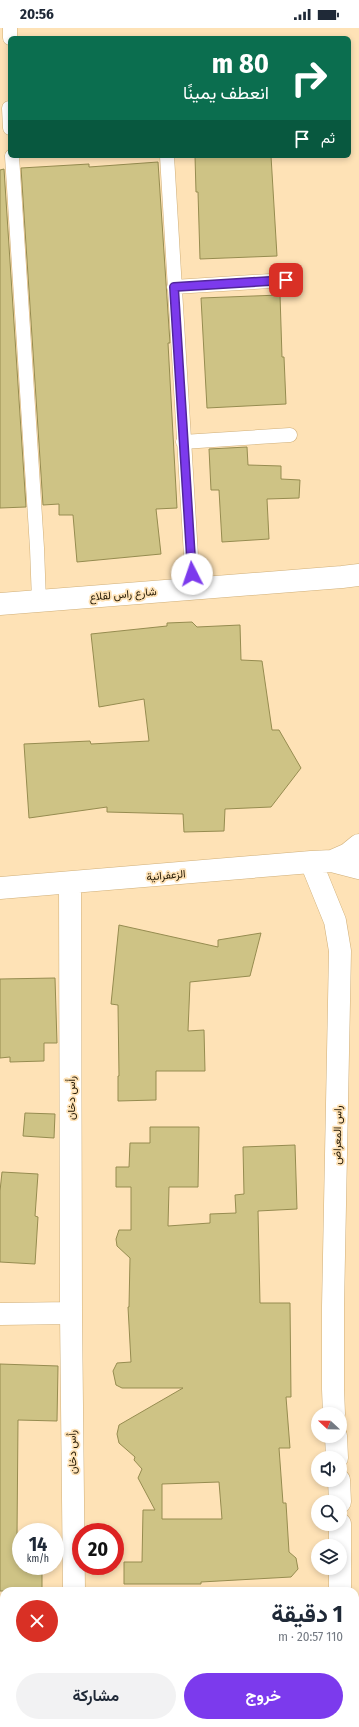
<!DOCTYPE html>
<html lang="ar">
<meta charset="utf-8">
<style>
body{margin:0;font-family:"Fira Sans Condensed",Vazirmatn,sans-serif;background:#f2f2f3;color:#1f2937;direction:rtl;height:100vh;display:flex;flex-direction:column;font-size:15px;white-space:nowrap}
*{box-sizing:border-box;margin:0}
p{font-size:13px;color:#747a83}
.icon{flex:none;width:22px;height:22px;fill:none;stroke:currentColor;stroke-width:2;stroke-linecap:round;stroke-linejoin:round}
.map{position:relative;flex:1;overflow:hidden;direction:ltr}
.sheet{position:absolute;left:0px;top:1559px;width:359px;height:140px;display:flex;flex-direction:column;background:#fff;border-radius:12px 12px 0 0;box-shadow:0 2px 6px #0003;direction:rtl}
.sheet>*{flex:none}
.hud{position:absolute;left:8px;top:8px;width:343px;height:122px;border-radius:6px;box-shadow:0 2px 6px #0003;direction:rtl;background:#0b6e4f;color:#fff;overflow:hidden}
.needle{width:26px;rotate:292deg}
.controls{position:absolute;left:311px;top:1379px;display:grid;gap:8px}
.controls a{display:grid;place-items:center;width:36px;height:36px;border-radius:50%;background:#fff;box-shadow:0 2px 6px #0003;font-size:20px}
.speed{position:absolute;left:12px;top:1495px;display:flex;gap:8px;font-size:20px;font-weight:700;text-align:center}
.speed>*{display:grid;place-content:center;width:52px;height:52px;border-radius:50%;background:#fff;box-shadow:0 2px 6px #0003;line-height:1}
.speed small{font-size:10px;font-weight:400}
.speed .limit{border:6px solid #d22;background:#fff;color:#111}
.pin{position:absolute;display:grid;place-items:center;width:34px;height:34px;color:#fff;margin:-17px;border-radius:8px;box-shadow:0 2px 6px #0006}
.me{position:absolute;width:44px;margin:-22px;rotate:356deg;stroke-linejoin:round;filter:drop-shadow(0 0 3px #0008)}
.turn{display:flex;align-items:center;gap:14px;height:84px;padding:0 16px;font-size:18px}
.turn .icon{width:52px;height:52px;stroke-width:2.5}
.turn b{display:block;font-size:28px;line-height:34px}
.then{display:flex;align-items:center;height:38px;padding:0 16px;background:#0003;gap:8px;font-size:15px}
.round{display:grid;place-items:center;flex:none;width:42px;height:42px;border-radius:21px;background:#f2f2f3}
.overview{display:flex;align-items:center;justify-content:space-between;height:68px;padding:0 16px}
h1{font-size:24px;font-weight:700;line-height:30px}
.button{display:flex;gap:8px;margin-top:auto;padding:8px 16px}
.button a{flex:1;height:46px;border-radius:24px;background:#7c3aed;color:#fff;font-size:16px;font-weight:700;line-height:46px;text-align:center}
.button a+a{background:#f2f2f3;color:#1f2937}
.status{display:flex;justify-content:space-between;align-items:center;height:28px;padding:0 20px;background:#fff;direction:ltr}
.status svg{height:11px;fill:currentColor}
.map>svg:first-child{display:block}
</style>
<div class="status"><b>20:56</b><svg viewBox="0 0 49 12"><path d="M0 12V9h3v3zM5 12V6h3v6zM10 12V3h3v9zM15 12V0h3v12zM26 1h20v11H26zM47 4h2v5h-2z"/></svg></div>
<div class="map">
<svg width="359" height="1699" viewBox="0 0 359 1699">
<rect width="100%" height="100%" fill="#fee2b6"/>
<!-- building -->
<path fill="#cec385" stroke="#968c50" fill-rule="evenodd" d="M 195,128 L 271,128 L 277,228 L 200,231 L 198,164 L 196,164 Z
M 158,134 L 170,315 L 168,315 L 177,480 L 156,481 L 161,526 L 77,534 L 73,487 L 59,487 L 59,476 L 43,477 L 21,140 L 89,136 L 89,139 Z
M 4,141 L 26,479 L 0,480 L 0,142 Z
M 280,267 L 282,329 L 284,329 L 286,376 L 207,380 L 201,270 Z
M 247,419 L 248,437 L 281,438 L 281,451 L 300,452 L 299,470 L 267,471 L 269,511 L 222,514 L 219,462 L 211,462 L 209,421 Z
M 192,594 L 197,599 L 240,597 L 241,632 L 262,633 L 272,702 L 279,702 L 301,740 L 271,779 L 225,781 L 224,803 L 184,804 L 183,786 L 107,784 L 107,779 L 29,790 L 24,716 L 90,713 L 91,716 L 149,713 L 144,671 L 99,679 L 91,606 L 167,598 L 167,595 Z
M 119,897 L 218,919 L 218,912 L 261,905 L 250,948 L 190,954 L 188,1003 L 204,1002 L 205,1043 L 156,1043 L 156,1072 L 118,1073 L 118,1048 L 119,1048 L 118,977 L 111,976 Z
M 55,950 L 57,1015 L 44,1015 L 44,1033 L 10,1034 L 10,1029 L 0,1030 L 0,951 Z
M 25,1085 L 55,1086 L 54,1110 L 23,1108 Z
M 150,1099 L 199,1099 L 198,1159 L 169,1159 L 168,1198 L 210,1195 L 210,1186 L 236,1185 L 235,1167 L 244,1166 L 243,1119 L 295,1117 L 297,1181 L 258,1183 L 260,1275 L 290,1275 L 291,1369 L 286,1369 L 290,1420 L 279,1420 L 283,1475 L 286,1475 L 289,1524 L 296,1530 L 298,1541 L 291,1549 L 201,1554 L 201,1556 L 124,1556 L 124,1534 L 142,1534 L 143,1482 L 155,1482 L 138,1450 L 142,1441 L 134,1432 L 135,1429 L 119,1415 L 117,1406 L 119,1397 L 183,1360 L 122,1360 L 116,1357 L 113,1343 L 117,1335 L 131,1334 L 128,1279 L 129,1279 L 130,1230 L 117,1218 L 116,1211 L 119,1202 L 131,1202 L 131,1159 L 116,1159 L 116,1139 L 129,1139 L 130,1115 L 150,1115 ZM 219,1454 L 222,1491 L 162,1491 L 162,1456 Z
M 2,1144 L 38,1146 L 35,1188 L 38,1189 L 35,1236 L 0,1234 L 0,1163 Z
M 0,1336 L 58,1338 L 57,1393 L 18,1392 L 17,1509 L 21,1509 L 21,1538 L 26,1538 L 26,1544 L 42,1545 L 42,1563 L 0,1563 Z"/>
<g fill="none" stroke-linecap="round" stroke-linejoin="round">
<!-- service casing -->
<g stroke="#d0af78" stroke-width="15">
<path id="service" d="M 10,0 L 10,10
M 9,80 L 10,100
M 12,128 L 37,520 L 39,573
M 167,128 L 193,561
M 174,259 L 286,252
M 183,414 L 290,407"/>
</g>
<!-- minor casing -->
<g stroke="#d0af78" stroke-width="23">
<path id="minor" d="M 0,576 L 342,549 L 359,547
M 332,833 L 348,826 L 359,817
M 311,834 L 335,893 L 340,923 L 333,1279 L 333,1361 L 334,1386
M 70,855 L 71,1285 L 74,1563
M 0,860 L 311,834 L 332,833 L 359,840
M 0,1286 L 71,1285
M 336,1408 L 337,1430
M 339,1452 L 340,1474
M 340,1496 L 340,1563
M 75,1695 L 75,1699
M 341,1695 L 341,1699"/>
</g>
<!-- service -->
<use href="#service" stroke="#fff" stroke-width="14"/>
<!-- minor -->
<use href="#minor" stroke="#fff" stroke-width="22"/>
</g>
<g fill="none" stroke-linecap="round" stroke-linejoin="round">
<!-- route casing -->
<g stroke="#51269a" stroke-width="10">
<path id="route" d="M 192,546 L 174,259 L 286,252"/>
</g>
<!-- route -->
<use href="#route" stroke="#7c3aed" stroke-width="7"/>
</g>
<g text-anchor="middle" stroke-width="3.5" stroke-linejoin="round" paint-order="stroke">
<!-- street labels -->
<g font-size="11" fill="#241803" stroke="#fee2b6">
<text transform="translate(123 566) rotate(-5)" y="4">شارع راس لقلاع</text>
<text transform="translate(166 847) rotate(-5)" y="4">الزعفرانية</text>
<text transform="translate(71 1070) rotate(-90)" y="4">رأس دخان</text>
<text transform="translate(337 1107) rotate(-89)" y="4">راس المعراض</text>
<text transform="translate(72 1424) rotate(-91)" y="4">رأس دخان</text>
</g>
</g>
</svg>
<div class="controls">
<a><svg class="needle" viewBox="-14 -14 28 28"><path d="M0-13l5 13h-10z" fill="#e53935"/><path d="M0 13l5-13h-10z" fill="#747a83"/></svg></a>
<a><svg class="icon" aria-label="sound" viewBox="0 0 24 24"><path d="M4 9h4l5-4v14l-5-4H4zM17 9q2 3 0 6"/></svg></a>
<a><svg class="icon" aria-label="search" viewBox="0 0 24 24"><circle cx="10" cy="10" r="6"/><path d="M15 15l6 6"/></svg></a>
<a><svg class="icon" aria-label="layers" viewBox="0 0 24 24"><path d="M12 4l9 5-9 5-9-5zM3 14l9 5 9-5"/></svg></a>
</div>
<div class="speed"><div>14<small>km/h</small></div><div class="limit">20</div></div>
<div class="pin" style="left:286px;top:252px;background:#d93025"><svg class="icon" aria-label="arrive" viewBox="0 0 24 24"><path d="M6 21V4h12l-3 4 3 4H6"/></svg></div>
<svg class="me" style="left:192px;top:546px" viewBox="-20 -20 40 40"><circle r="19" fill="#fff"/><path d="M0-13L10 11 0 6-10 11z" fill="#7c3aed"/></svg>
<div class="hud">
<div class="turn"><svg class="icon" aria-label="right" viewBox="0 0 24 24"><path d="M7 20v-9h11M14 6l5 5-5 5"/></svg><div><b>80 m</b>انعطف يمينًا</div></div>
<div class="then">ثم<svg class="icon" aria-label="arrive" viewBox="0 0 24 24"><path d="M6 21V4h12l-3 4 3 4H6"/></svg></div>
</div>
<section class="sheet">
<div class="overview"><div><h1>1 دقيقة</h1><p>110 m · 20:57</p></div><a class="round" style="background:#d93025;color:#fff"><svg class="icon" aria-label="close" viewBox="0 0 24 24"><path d="M6 6l12 12M18 6L6 18"/></svg></a></div>
<div class="button"><a>خروج</a><a>مشاركة</a></div>
</section>
</div>
